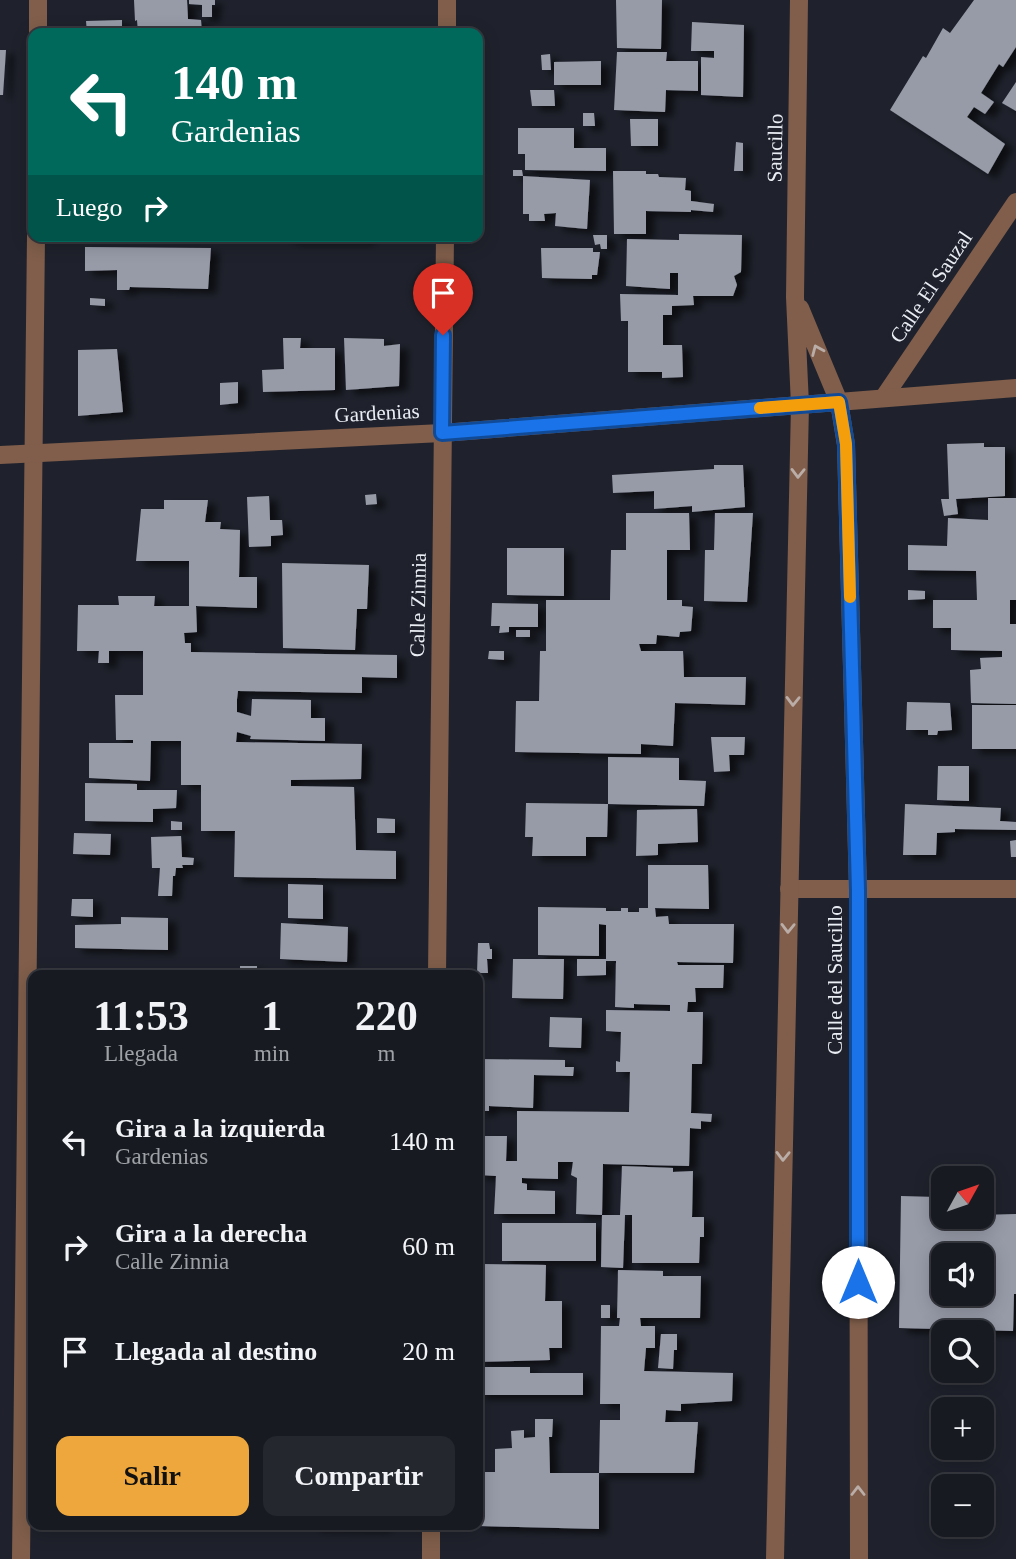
<!DOCTYPE html>
<html lang="es">
<meta charset="utf-8">
<style>
body{margin:0;font-family:Georgia,serif;background:#24272e;color:#f1f3f6;height:100vh;display:flex;flex-direction:column;font-size:26px;white-space:nowrap}
*{box-sizing:border-box;margin:0}
p{font-size:23px;color:#9ea1a5}
.icon{flex:none;width:38px;height:38px;fill:none;stroke:currentColor;stroke-width:2;stroke-linecap:round;stroke-linejoin:round}
.map{position:relative;flex:1;overflow:hidden}
.side{position:absolute;left:28px;top:970px;width:455px;height:560px;display:flex;flex-direction:column;background:#171a21;border-radius:14px;box-shadow:0 4px 18px #0003,0 0 0 2px #36383f}
.side>*{flex:none}
.banner{position:absolute;left:28px;top:28px;width:455px;height:214px;border-radius:14px;box-shadow:0 4px 18px #0003,0 0 0 2px #36383f;background:#00695c;color:#fff;overflow:hidden}
.needle{width:46px;rotate:50deg}
.buttons{position:absolute;left:931px;top:1166px;display:grid;gap:14px}
.buttons a{display:grid;place-items:center;width:63px;height:63px;border-radius:14px;background:#171a21;box-shadow:0 4px 18px #0003,0 0 0 2px #36383f;font-size:35px}
.pin{position:absolute;display:grid;place-items:center;width:60px;height:60px;color:#fff;margin:-72px -30px;border-radius:50% 50% 50% 0;rotate:-45deg;box-shadow:0 0 7px #0007}
.pin .icon{rotate:45deg}
.me{position:absolute;width:77px;margin:-38px;rotate:0deg;stroke-linejoin:round;filter:drop-shadow(0 0 5px #0008)}
.turn{display:flex;align-items:center;gap:24px;height:147px;padding:0 28px;font-size:32px}
.turn .icon{width:91px;height:91px;stroke-width:2.5}
.turn b{display:block;font-size:49px;line-height:60px}
.then{display:flex;align-items:center;height:66px;padding:0 28px;background:#0003;gap:14px;font-size:26px}
.eta{display:flex;justify-content:space-evenly;align-items:center;height:119px;text-align:center}
.eta b{font-size:42px;font-weight:600;line-height:49px}
.primary-button{display:flex;gap:14px;margin-top:auto;padding:14px 28px}
.primary-button a{flex:1;height:80px;border-radius:14px;background:#eea73c;color:#111;font-size:28px;font-weight:600;line-height:80px;text-align:center}
.primary-button a+a{background:#24272e;color:#f1f3f6}
ul{padding:0;list-style:none}
li{display:flex;align-items:center;gap:21px;height:105px;padding:0 28px}
li div{flex:1}
li b{display:block;font-size:26px}
li em{font-style:normal}
.map>svg:first-child{display:block}
</style>
<div class="map">
<svg width="1016" height="1559" viewBox="0 0 1016 1559">
<defs>
<filter id="shadow"><feDropShadow dx="8" dy="4.5" stdDeviation="3.5" flood-color="#0009"/></filter>
</defs>
<rect width="100%" height="100%" fill="#1f222c"/>
<!-- building -->
<path fill="#979ba8" fill-rule="evenodd" filter="url(#shadow)" d="M 134,0 L 187,0 L 188,19 L 201,20 L 202,33 L 138,33 L 137,20 L 135,21 Z
M 189,0 L 215,0 L 215,5 L 212,5 L 212,17 L 202,17 L 202,5 L 189,4 Z
M 616,0 L 662,0 L 661,49 L 617,48 Z
M 974,0 L 1016,0 L 1016,47 L 1003,67 L 999,64 L 981,93 L 994,102 L 985,114 L 974,107 L 967,117 L 1005,144 L 988,174 L 890,110 L 923,56 L 926,58 L 943,28 L 950,33 Z
M 122,20 L 122,33 L 87,33 L 86,21 Z
M 692,22 L 744,25 L 743,97 L 701,95 L 701,57 L 714,58 L 714,51 L 691,51 Z
M 330,29 L 330,33 L 296,33 L 295,31 Z
M 0,50 L 6,50 L 3,95 L 0,95 Z
M 617,52 L 667,52 L 666,61 L 698,61 L 698,91 L 666,90 L 665,112 L 614,110 Z
M 550,54 L 551,70 L 542,70 L 541,55 Z
M 601,61 L 601,85 L 554,85 L 554,62 Z
M 1016,82 L 1016,111 L 1002,103 Z
M 530,90 L 554,90 L 555,106 L 532,106 Z
M 583,113 L 594,113 L 595,126 L 583,126 Z
M 630,119 L 658,119 L 658,146 L 631,146 Z
M 518,128 L 574,128 L 574,148 L 606,148 L 606,171 L 525,170 L 525,154 L 518,154 Z
M 736,142 L 743,143 L 743,171 L 734,171 Z
M 513,170 L 522,170 L 523,176 L 513,176 Z
M 613,171 L 646,171 L 646,174 L 658,174 L 659,177 L 686,178 L 685,190 L 691,191 L 691,201 L 714,204 L 713,212 L 691,210 L 691,212 L 646,211 L 646,234 L 614,234 Z
M 523,176 L 590,180 L 587,229 L 555,226 L 556,213 L 544,214 L 545,221 L 529,221 L 529,214 L 523,214 Z
M 679,234 L 742,235 L 741,272 L 734,276 L 737,285 L 733,296 L 693,296 L 694,305 L 672,306 L 672,315 L 663,315 L 663,345 L 682,345 L 683,377 L 662,378 L 662,372 L 628,372 L 628,321 L 621,321 L 620,294 L 678,295 L 678,273 L 670,273 L 670,289 L 626,286 L 627,239 L 679,240 Z
M 593,235 L 607,235 L 607,249 L 601,249 L 600,244 L 595,245 Z
M 280,236 L 367,236 L 367,240 L 294,240 Z
M 85,247 L 211,248 L 208,289 L 130,287 L 129,290 L 117,290 L 117,270 L 85,271 Z
M 541,248 L 593,248 L 593,252 L 600,252 L 597,275 L 592,275 L 592,279 L 542,278 Z
M 90,298 L 105,299 L 105,306 L 90,305 Z
M 283,338 L 301,338 L 300,348 L 335,348 L 335,390 L 263,392 L 262,370 L 284,369 Z
M 344,338 L 384,339 L 384,346 L 400,344 L 399,386 L 346,390 Z
M 117,349 L 123,412 L 78,416 L 78,350 Z
M 238,382 L 238,403 L 220,405 L 220,383 Z
M 984,443 L 984,447 L 1005,447 L 1005,496 L 956,499 L 958,514 L 944,516 L 941,499 L 949,499 L 947,444 Z
M 714,465 L 743,465 L 745,507 L 692,512 L 692,506 L 654,509 L 654,491 L 613,493 L 612,475 L 714,469 Z
M 376,494 L 377,504 L 366,505 L 365,495 Z
M 269,496 L 270,520 L 282,520 L 283,535 L 271,536 L 271,546 L 249,547 L 247,497 Z
M 988,498 L 1016,498 L 1016,600 L 1010,600 L 1010,624 L 1016,624 L 1016,704 L 971,703 L 970,670 L 981,669 L 980,658 L 1002,657 L 1002,651 L 951,650 L 951,628 L 933,628 L 933,600 L 977,600 L 976,571 L 908,570 L 908,545 L 947,546 L 948,518 L 988,520 Z
M 164,500 L 208,500 L 205,522 L 221,522 L 220,529 L 240,530 L 239,577 L 257,577 L 257,608 L 196,606 L 197,632 L 184,633 L 185,643 L 191,643 L 191,652 L 397,655 L 397,678 L 362,677 L 362,693 L 238,691 L 237,699 L 237,712 L 251,716 L 252,699 L 311,700 L 311,718 L 325,718 L 325,741 L 250,739 L 251,736 L 237,732 L 236,742 L 362,744 L 361,779 L 291,780 L 291,786 L 354,787 L 356,850 L 396,851 L 396,879 L 234,877 L 235,831 L 201,831 L 201,785 L 181,785 L 181,741 L 151,741 L 150,781 L 89,778 L 89,743 L 133,743 L 133,740 L 116,740 L 115,695 L 143,695 L 143,651 L 109,651 L 109,663 L 98,663 L 99,651 L 77,651 L 78,605 L 119,605 L 118,596 L 155,596 L 154,606 L 189,606 L 189,561 L 136,561 L 141,509 L 164,509 Z
M 626,513 L 689,513 L 690,550 L 667,550 L 667,600 L 682,600 L 682,606 L 693,607 L 691,631 L 680,632 L 679,637 L 657,635 L 656,644 L 639,644 L 641,651 L 683,651 L 684,677 L 746,677 L 745,705 L 675,703 L 673,746 L 641,744 L 641,754 L 515,752 L 516,701 L 539,701 L 540,651 L 546,651 L 546,600 L 610,600 L 611,550 L 626,550 Z
M 715,513 L 753,513 L 747,602 L 704,601 L 705,550 L 714,550 Z
M 507,548 L 564,548 L 564,596 L 507,595 Z
M 282,563 L 369,565 L 367,609 L 357,609 L 355,650 L 283,648 Z
M 908,590 L 925,591 L 925,599 L 908,600 Z
M 492,603 L 538,604 L 538,627 L 509,627 L 509,632 L 499,633 L 500,626 L 491,626 Z
M 516,630 L 530,630 L 530,637 L 516,637 Z
M 489,651 L 504,651 L 504,660 L 488,659 Z
M 907,702 L 950,703 L 952,730 L 938,731 L 937,735 L 928,735 L 928,730 L 906,730 Z
M 972,705 L 1016,705 L 1016,749 L 972,749 Z
M 711,737 L 745,737 L 744,755 L 729,755 L 730,771 L 714,772 Z
M 608,757 L 679,758 L 679,780 L 706,781 L 704,806 L 608,804 Z
M 938,766 L 969,766 L 969,801 L 937,800 Z
M 85,783 L 137,784 L 137,790 L 177,790 L 176,808 L 153,809 L 153,822 L 85,821 Z
M 526,803 L 608,804 L 607,837 L 586,837 L 586,856 L 532,856 L 533,837 L 525,837 Z
M 905,804 L 1001,808 L 1000,821 L 1016,822 L 1016,830 L 955,829 L 955,832 L 937,833 L 936,855 L 903,855 Z
M 697,809 L 698,842 L 658,844 L 658,855 L 636,856 L 637,810 Z
M 377,818 L 395,819 L 395,833 L 377,833 Z
M 171,821 L 182,822 L 182,830 L 171,830 Z
M 74,833 L 111,834 L 110,855 L 73,854 Z
M 181,836 L 182,857 L 194,858 L 193,865 L 182,865 L 183,868 L 176,868 L 175,876 L 173,876 L 172,896 L 158,896 L 160,868 L 152,868 L 151,837 Z
M 1016,840 L 1016,857 L 1011,857 L 1010,841 Z
M 648,865 L 708,865 L 709,909 L 655,908 L 656,917 L 668,916 L 669,924 L 734,924 L 733,963 L 677,962 L 678,965 L 724,965 L 723,988 L 695,988 L 696,1002 L 688,1002 L 687,1012 L 703,1012 L 702,1064 L 692,1064 L 691,1113 L 712,1114 L 711,1122 L 701,1121 L 701,1129 L 690,1128 L 689,1166 L 603,1164 L 602,1215 L 576,1214 L 577,1178 L 571,1175 L 573,1162 L 558,1162 L 558,1179 L 522,1178 L 522,1183 L 527,1184 L 527,1190 L 555,1191 L 555,1214 L 494,1214 L 496,1176 L 478,1175 L 478,1144 L 482,1145 L 483,1136 L 507,1136 L 506,1161 L 517,1161 L 517,1111 L 629,1112 L 630,1072 L 616,1072 L 616,1061 L 620,1062 L 621,1032 L 606,1031 L 606,1010 L 670,1011 L 670,1005 L 634,1004 L 634,1008 L 615,1007 L 616,961 L 606,961 L 606,925 L 599,924 L 599,956 L 538,955 L 538,907 L 606,908 L 606,911 L 621,911 L 621,908 L 628,908 L 628,912 L 639,912 L 639,908 L 648,908 Z
M 288,884 L 323,885 L 323,919 L 288,918 Z
M 72,899 L 93,899 L 93,917 L 71,916 Z
M 121,917 L 168,918 L 168,950 L 75,948 L 75,925 L 121,924 Z
M 281,923 L 348,927 L 347,962 L 280,959 Z
M 478,943 L 489,943 L 490,949 L 492,949 L 492,959 L 487,959 L 488,973 L 477,973 Z
M 513,959 L 564,959 L 563,999 L 512,998 Z
M 577,959 L 606,959 L 606,975 L 577,976 Z
M 240,966 L 257,966 L 257,975 L 240,975 Z
M 289,968 L 335,971 L 335,975 L 288,975 Z
M 151,971 L 211,971 L 211,975 L 151,975 Z
M 550,1017 L 582,1018 L 581,1048 L 549,1047 Z
M 478,1059 L 565,1060 L 565,1067 L 574,1067 L 573,1076 L 534,1075 L 533,1108 L 489,1106 L 489,1111 L 478,1111 Z
M 622,1166 L 673,1168 L 673,1172 L 693,1171 L 692,1217 L 704,1217 L 704,1237 L 700,1237 L 699,1263 L 632,1263 L 632,1215 L 625,1215 L 623,1268 L 601,1267 L 602,1215 L 620,1215 Z
M 901,1196 L 937,1197 L 937,1213 L 943,1213 L 943,1216 L 1016,1214 L 1016,1294 L 1014,1294 L 1013,1331 L 899,1328 ZM 943,1255 L 982,1255 L 982,1293 L 943,1293 Z
M 502,1223 L 596,1223 L 596,1261 L 502,1261 Z
M 483,1264 L 546,1265 L 545,1301 L 562,1301 L 562,1348 L 549,1348 L 550,1360 L 478,1362 L 478,1283 L 483,1283 Z
M 618,1270 L 663,1271 L 663,1276 L 701,1276 L 700,1318 L 640,1318 L 641,1326 L 655,1326 L 655,1348 L 646,1348 L 644,1371 L 733,1373 L 732,1401 L 681,1404 L 681,1411 L 666,1410 L 665,1422 L 698,1422 L 694,1473 L 599,1473 L 600,1420 L 620,1420 L 620,1404 L 600,1404 L 601,1326 L 619,1326 L 620,1318 L 617,1318 Z
M 601,1305 L 610,1305 L 610,1318 L 601,1318 Z
M 661,1334 L 677,1334 L 677,1350 L 674,1350 L 673,1369 L 658,1368 Z
M 478,1367 L 530,1367 L 530,1373 L 583,1373 L 583,1395 L 478,1395 Z
M 535,1419 L 553,1419 L 552,1437 L 549,1437 L 550,1473 L 599,1473 L 599,1529 L 478,1526 L 478,1472 L 495,1472 L 495,1449 L 512,1448 L 511,1431 L 524,1430 L 524,1438 L 535,1437 Z
M 313,1524 L 383,1524 L 383,1528 L 313,1527 Z"/>
<g fill="none" stroke-linecap="round" stroke-linejoin="round">
<!-- minor -->
<path stroke="#805e4b" stroke-width="18" d="M 38,33 L 38,0
M 447,33 L 447,0
M 884,397 L 1016,202
M 789,889 L 1016,889
M 437,975 L 445,236
M 21,1559 L 36,236
M 431,1559 L 431,1524"/>
<!-- tertiary -->
<path stroke="#805e4b" stroke-width="18" d="M 800,308 L 839,402 L 846,445 L 858,890 L 859,1559
M 0,455 L 442,433 L 1016,388
M 775,1559 L 800,405 L 795,297 L 799,0"/>
</g>
<!-- one-way arrows -->
<defs><path id="oneway-chevron" d="M-2-3.5L2.5 0L-2 3.5" fill="none" stroke-width="1.6" stroke-linecap="round" stroke-linejoin="round" transform="scale(1.75)"/></defs>
<g stroke="#baada8">
<use href="#oneway-chevron" transform="translate(817 350) rotate(-113)"/>
<use href="#oneway-chevron" transform="translate(798 473) rotate(91)"/>
<use href="#oneway-chevron" transform="translate(793 701) rotate(91)"/>
<use href="#oneway-chevron" transform="translate(788 928) rotate(91)"/>
<use href="#oneway-chevron" transform="translate(783 1156) rotate(91)"/>
<use href="#oneway-chevron" transform="translate(858 1491) rotate(-90)"/>
</g>
<g fill="none" stroke-linecap="round" stroke-linejoin="round">
<!-- route casing -->
<g stroke="#114b97" stroke-width="18">
<path id="route" d="M 443,335 L 442,433 L 839,402 L 846,444 L 858,890 L 858,1282"/>
</g>
<!-- route -->
<use href="#route" stroke="#1a73e8" stroke-width="12"/>
<!-- slow -->
<path stroke="#f59e0b" stroke-width="12" d="M 760,408 L 839,402 L 846,444 L 850,597"/>
</g>
<g text-anchor="middle" stroke-width="7" stroke-linejoin="round" paint-order="stroke">
<!-- street labels -->
<g font-size="21" fill="#eaedf4" stroke="#1f222c">
<text transform="translate(775 148) rotate(-89)" y="7">Saucillo</text>
<text transform="translate(931 287) rotate(-56)" y="7">Calle El Sauzal</text>
<text transform="translate(377 413) rotate(-3)" y="7">Gardenias</text>
<text transform="translate(418 605) rotate(-89)" y="7">Calle Zinnia</text>
<text transform="translate(835 980) rotate(-90)" y="7">Calle del Saucillo</text>
</g>
</g>
</svg>
<div class="buttons">
<a><svg class="needle" viewBox="-14 -14 28 28"><path d="M0-13l5 13h-10z" fill="#e53935"/><path d="M0 13l5-13h-10z" fill="#9ea1a5"/></svg></a>
<a><svg class="icon" aria-label="sound" viewBox="0 0 24 24"><path d="M4 9h4l5-4v14l-5-4H4zM17 9q2 3 0 6"/></svg></a>
<a><svg class="icon" aria-label="search" viewBox="0 0 24 24"><circle cx="10" cy="10" r="6"/><path d="M15 15l6 6"/></svg></a>
<a>+</a>
<a>−</a>
</div>
<div class="pin" style="left:443px;top:335px;background:#d93025"><svg class="icon" aria-label="arrive" viewBox="0 0 24 24"><path d="M6 21V4h12l-3 4 3 4H6"/></svg></div>
<svg class="me" style="left:858px;top:1282px" viewBox="-20 -20 40 40"><circle r="19" fill="#fff"/><path d="M0-13L10 11 0 6-10 11z" fill="#1a73e8"/></svg>
<div class="banner">
<div class="turn"><svg class="icon" aria-label="left" viewBox="0 0 24 24"><path d="M17 20v-9H6M10 6l-5 5 5 5"/></svg><div><b>140 m</b>Gardenias</div></div>
<div class="then">Luego<svg class="icon" aria-label="right" viewBox="0 0 24 24"><path d="M7 20v-9h11M14 6l5 5-5 5"/></svg></div>
</div>
<section class="side">
<div class="eta">
<div><b>11:53</b><p>Llegada</p></div>
<div><b>1</b><p>min</p></div>
<div><b>220</b><p>m</p></div>
</div>
<ul>
<li><svg class="icon" aria-label="left" viewBox="0 0 24 24"><path d="M17 20v-9H6M10 6l-5 5 5 5"/></svg><div><b>Gira a la izquierda</b><p>Gardenias</p></div><em>140 m</em></li>
<li><svg class="icon" aria-label="right" viewBox="0 0 24 24"><path d="M7 20v-9h11M14 6l5 5-5 5"/></svg><div><b>Gira a la derecha</b><p>Calle Zinnia</p></div><em>60 m</em></li>
<li><svg class="icon" aria-label="arrive" viewBox="0 0 24 24"><path d="M6 21V4h12l-3 4 3 4H6"/></svg><div><b>Llegada al destino</b></div><em>20 m</em></li>
</ul>
<div class="primary-button"><a>Salir</a><a>Compartir</a></div>
</section>
</div>
